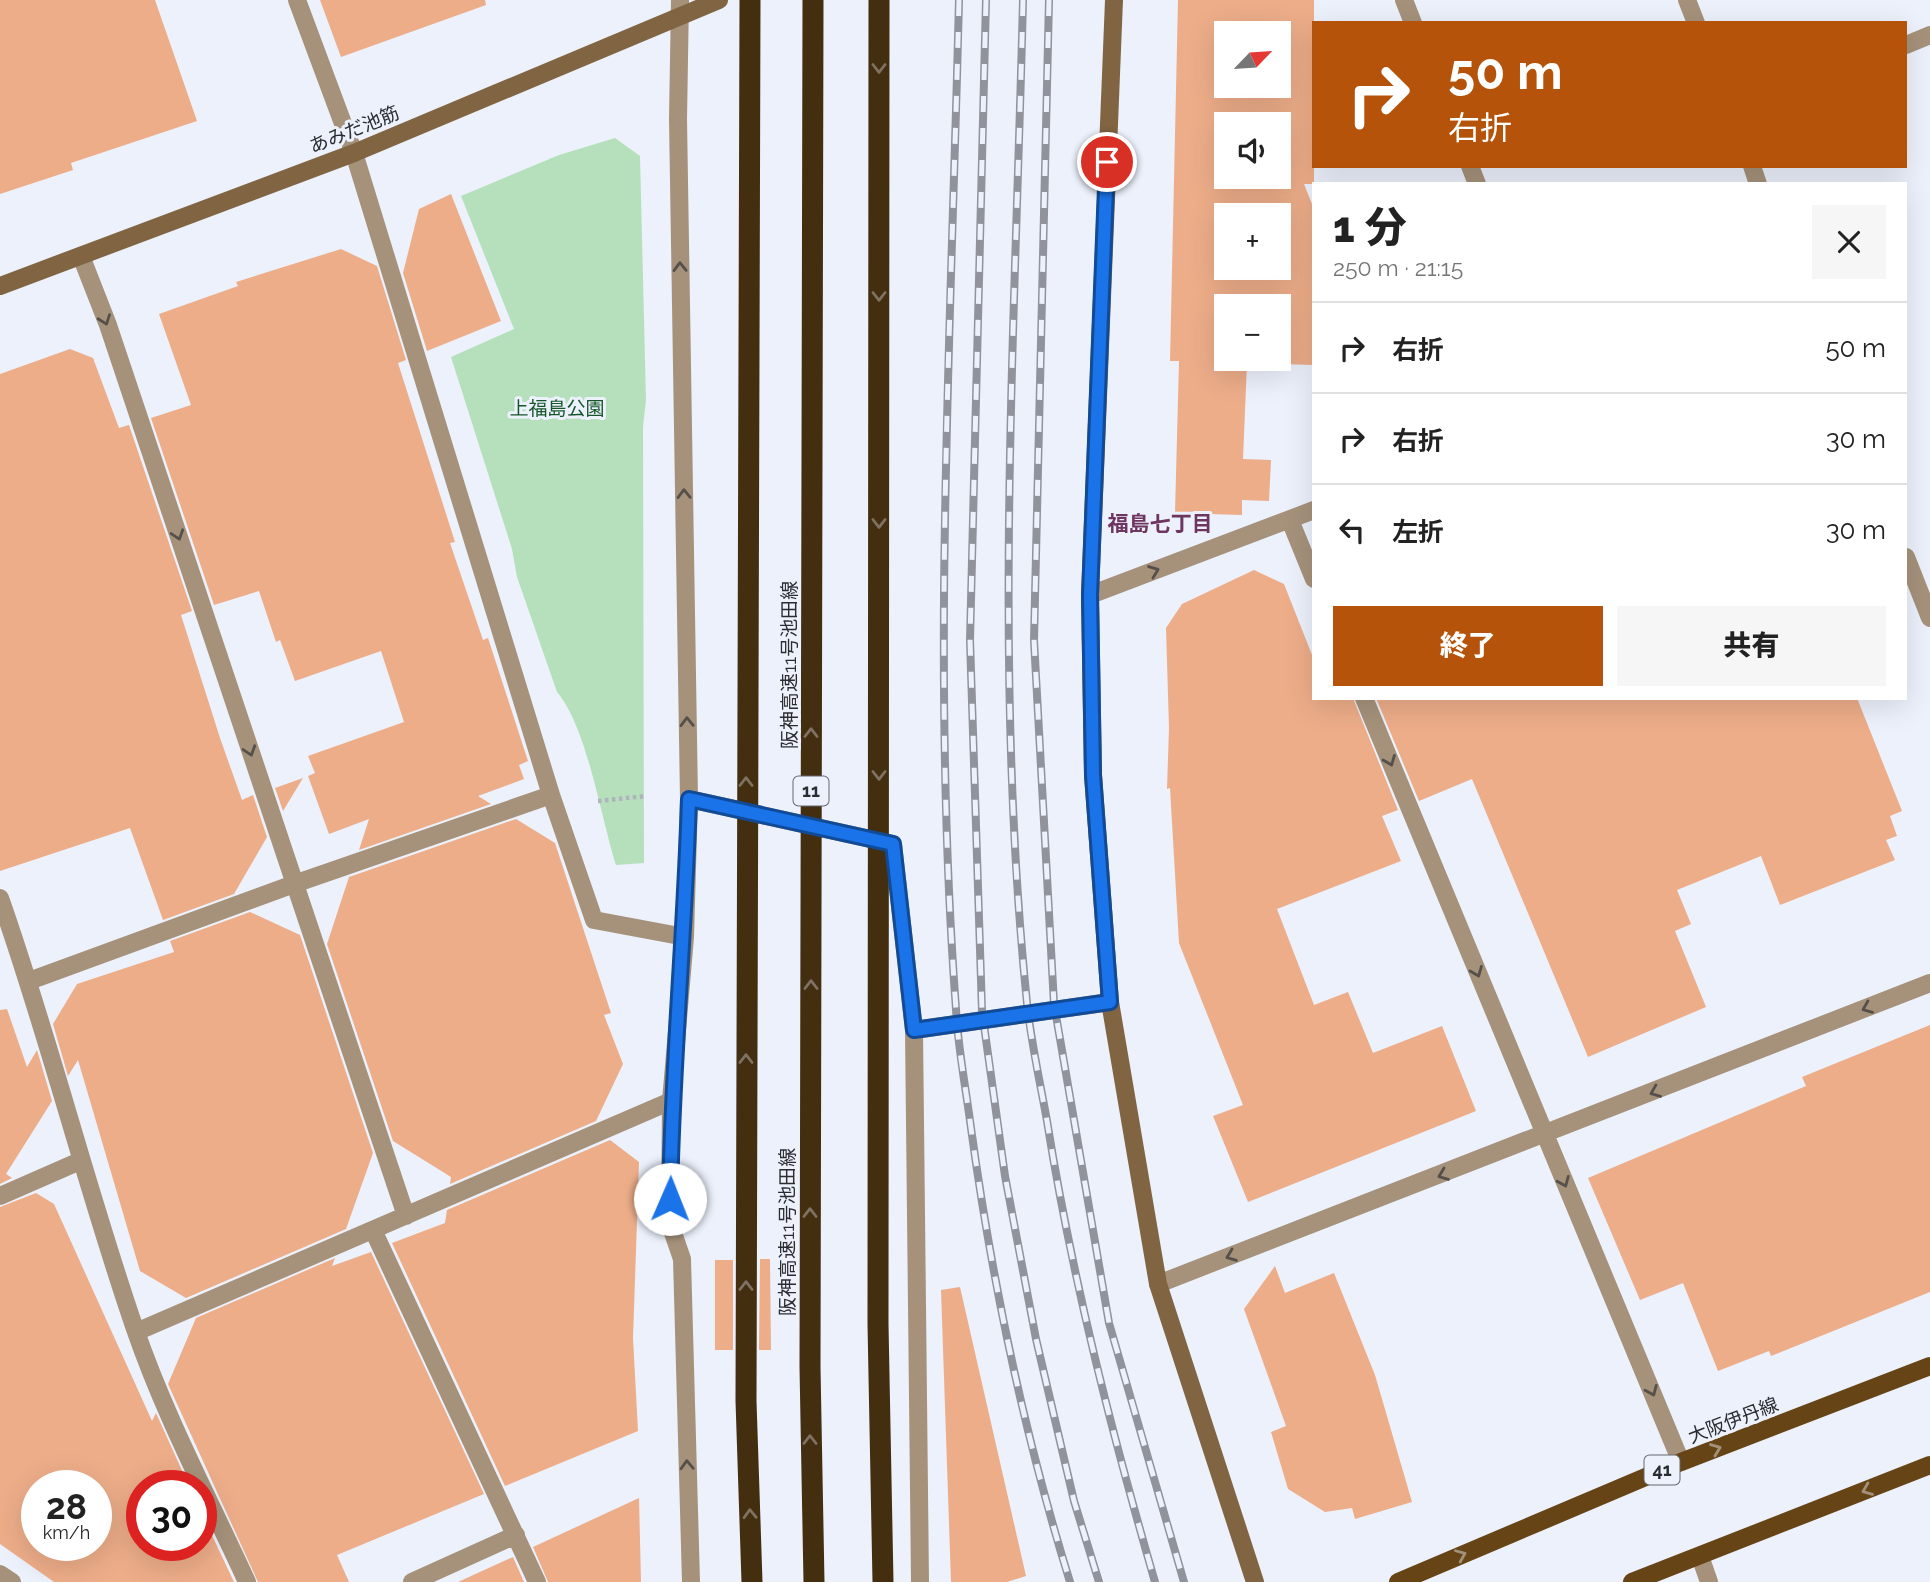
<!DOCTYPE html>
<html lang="ja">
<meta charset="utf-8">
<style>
body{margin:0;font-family:Raleway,"Noto Sans JP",sans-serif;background:#f6f6f6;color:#222;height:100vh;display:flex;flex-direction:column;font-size:26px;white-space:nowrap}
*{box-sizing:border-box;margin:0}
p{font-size:23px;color:#767676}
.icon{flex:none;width:38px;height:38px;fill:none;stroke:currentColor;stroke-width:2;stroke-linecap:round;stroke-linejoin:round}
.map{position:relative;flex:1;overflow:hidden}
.panel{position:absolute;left:1312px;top:182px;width:595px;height:518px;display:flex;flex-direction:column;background:#fff;border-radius:0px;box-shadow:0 7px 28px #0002}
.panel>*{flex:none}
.hud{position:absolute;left:1312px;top:21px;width:595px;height:147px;border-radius:0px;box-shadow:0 7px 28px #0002;background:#b45309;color:#fff;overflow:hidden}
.needle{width:46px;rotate:65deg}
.controls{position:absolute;left:1214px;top:21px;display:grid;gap:14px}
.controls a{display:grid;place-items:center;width:77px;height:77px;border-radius:0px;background:#fff;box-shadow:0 7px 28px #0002;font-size:35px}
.speed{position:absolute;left:21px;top:1470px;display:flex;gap:14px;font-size:35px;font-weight:700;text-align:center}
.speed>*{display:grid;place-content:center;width:91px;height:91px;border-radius:50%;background:#fff;box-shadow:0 7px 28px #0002;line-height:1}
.speed small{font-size:18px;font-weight:400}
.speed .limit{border:10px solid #d22;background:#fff;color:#111}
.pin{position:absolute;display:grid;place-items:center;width:60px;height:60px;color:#fff;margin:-30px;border:4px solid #fff;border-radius:50%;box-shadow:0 2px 7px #0007}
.me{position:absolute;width:77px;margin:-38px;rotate:1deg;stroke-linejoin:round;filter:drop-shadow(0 0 5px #0008)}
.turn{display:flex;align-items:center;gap:24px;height:147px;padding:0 21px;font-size:32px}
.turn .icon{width:91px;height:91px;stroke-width:2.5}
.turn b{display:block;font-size:49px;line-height:60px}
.round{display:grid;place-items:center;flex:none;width:74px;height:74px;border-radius:0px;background:#f6f6f6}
.head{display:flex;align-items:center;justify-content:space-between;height:119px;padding:0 21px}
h1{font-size:42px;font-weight:800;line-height:52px}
.button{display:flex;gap:14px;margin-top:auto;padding:14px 21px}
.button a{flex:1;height:80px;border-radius:0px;background:#b45309;color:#fff;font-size:28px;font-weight:800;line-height:80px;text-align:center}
.button a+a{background:#f6f6f6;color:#222}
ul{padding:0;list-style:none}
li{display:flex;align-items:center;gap:21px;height:91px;padding:0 21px;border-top:2px solid #e0e0e0}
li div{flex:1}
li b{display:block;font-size:26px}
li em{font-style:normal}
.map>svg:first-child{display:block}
</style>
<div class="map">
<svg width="1930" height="1582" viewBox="0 0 1930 1582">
<rect width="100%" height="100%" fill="#ecf1fc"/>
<!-- green -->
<path fill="#b6e0bc" d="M 615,138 L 640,156 L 646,400 L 643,427 L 644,863 L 616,865 C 601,818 587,727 557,692 L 517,577 L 512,549 L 451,357 L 514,329 L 461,196 L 559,155 Z"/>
<!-- building -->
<path fill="#edad89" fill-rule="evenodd" d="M 0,0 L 155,0 L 197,121 L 71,163 L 73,170 L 0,194 Z
M 320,0 L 485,0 L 486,5 L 341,57 Z
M 1178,0 L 1314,0 L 1314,184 L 1304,184 L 1314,209 L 1314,365 L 1247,363 L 1243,459 L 1271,460 L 1269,501 L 1242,500 L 1242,515 L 1175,513 L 1179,361 L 1170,361 ZM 1227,33 L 1279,33 L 1279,86 L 1227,86 ZM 1227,124 L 1279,124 L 1279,177 L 1227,177 ZM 1227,215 L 1279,215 L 1279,268 L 1227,268 ZM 1227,306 L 1279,306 L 1279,359 L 1227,359 Z
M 451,194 L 501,321 L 427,351 L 403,273 L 419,209 Z
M 341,249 L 377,266 L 406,360 L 398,363 L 455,542 L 450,543 L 483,640 L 488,638 L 528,761 L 519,765 L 524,779 L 478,796 L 491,804 L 359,850 L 369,819 L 329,834 L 308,776 L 315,773 L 308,756 L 404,722 L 381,651 L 295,681 L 280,640 L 276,642 L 259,591 L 214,605 L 151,418 L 191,405 L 159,314 L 238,286 L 236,282 Z
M 70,349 L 93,358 L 119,428 L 129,425 L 192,611 L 181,615 L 220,738 L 242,800 L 253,795 L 267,837 L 234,894 L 163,920 L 130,828 L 0,871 L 0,374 Z
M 1254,570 L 1284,584 L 1314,660 L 1314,698 L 1353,698 L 1398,810 L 1382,816 L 1401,861 L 1277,909 L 1314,1005 L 1348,992 L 1373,1053 L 1442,1026 L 1476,1111 L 1248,1202 L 1213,1116 L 1243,1105 L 1179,943 L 1170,788 L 1167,789 L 1169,728 L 1166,628 L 1182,604 Z
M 1376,698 L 1857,698 L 1902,811 L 1890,816 L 1897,836 L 1886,840 L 1895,860 L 1780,905 L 1761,856 L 1677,890 L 1691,924 L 1675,931 L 1706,1007 L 1588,1057 L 1472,779 L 1419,801 Z
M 303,778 L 283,811 L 275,788 Z
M 516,819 L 555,843 L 611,1013 L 604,1015 L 623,1064 L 596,1121 L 450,1184 L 451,1177 L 393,1141 L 327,944 L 349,877 Z
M 250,912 L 300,935 L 373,1153 L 346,1229 L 186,1298 L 140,1271 L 78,1060 L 68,1076 L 53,1024 L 77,984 L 174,952 L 170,941 Z
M 7,1009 L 27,1067 L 37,1050 L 52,1101 L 6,1174 L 12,1178 L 0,1184 L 0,1010 Z
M 1930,1025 L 1930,1292 L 1771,1356 L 1769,1351 L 1718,1371 L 1683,1283 L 1640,1300 L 1588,1178 L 1806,1086 L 1802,1077 Z
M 610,1140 L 639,1162 L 633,1338 L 638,1431 L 505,1486 L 392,1243 L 445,1223 L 447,1210 Z
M 36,1193 L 54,1204 L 152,1421 L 156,1413 L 189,1486 L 142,1486 L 142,1545 L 201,1545 L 201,1512 L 234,1582 L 54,1582 L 0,1544 L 0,1207 ZM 37,1486 L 96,1486 L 96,1545 L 37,1545 Z
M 371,1252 L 484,1494 L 337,1555 L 349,1582 L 258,1582 L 168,1384 L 196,1318 L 335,1258 L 332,1266 Z
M 760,1259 L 770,1259 L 771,1350 L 759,1350 Z
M 715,1260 L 733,1260 L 733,1350 L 715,1350 Z
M 1275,1266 L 1285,1293 L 1334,1273 L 1375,1375 L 1412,1502 L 1355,1519 L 1352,1508 L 1325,1512 L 1288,1489 L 1271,1432 L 1286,1426 L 1244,1309 Z
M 960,1287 L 1026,1576 L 1007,1582 L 951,1582 L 941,1290 Z
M 639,1498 L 641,1582 L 548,1582 L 533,1547 Z
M 513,1557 L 524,1582 L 458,1582 Z"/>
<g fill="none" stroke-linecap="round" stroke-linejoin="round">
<!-- path -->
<path stroke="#afb3bc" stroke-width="4.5" stroke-dasharray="3.5 3.5" stroke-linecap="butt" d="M 598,801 L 646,796"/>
<!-- street -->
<path stroke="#a6927b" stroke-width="18" d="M 297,0 L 354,153 L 551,795 L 594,920 L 685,937
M 680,0 L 678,119 L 689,799 L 685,937 L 671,1101 L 670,1224 L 682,1259 L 691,1582
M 1404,0 L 1413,23
M 1687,0 L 1696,23
M 1906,45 L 1930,35
M 1470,166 L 1477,184
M 1752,166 L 1758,184
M 81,256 L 108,325 L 406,1216
M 1290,520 L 1314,579
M 1906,557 L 1930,618
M 1090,595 L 1314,510
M 1364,698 L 1681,1462
M 689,799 L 893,844 L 914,1030 L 920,1582
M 0,898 C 50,1040 86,1187 135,1329 C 165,1416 209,1499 247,1582
M 29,981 L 294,884 L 551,795
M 914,1030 L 1110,1002
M 0,1196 L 80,1161
M 373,1230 L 537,1582
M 1158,1284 L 1930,983
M 136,1332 L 671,1101
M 1700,1556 L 1709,1582
M 0,1574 L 12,1582
M 412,1582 L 516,1535"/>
<!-- secondary -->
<path stroke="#816542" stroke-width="18" d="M 1114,0 L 1090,595 L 1093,775 L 1110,1002 L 1158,1284 L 1255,1582
M 0,286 L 354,153 L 719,0"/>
<!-- primary -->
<path stroke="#664415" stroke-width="18" d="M 1398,1582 L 1681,1462 L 1930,1366
M 1632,1582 L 1930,1465"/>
<!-- rail casing -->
<g stroke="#90939b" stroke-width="8">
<path id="rail" d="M 959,0 C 951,336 931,674 956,1009 C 958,1049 966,1089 971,1128 C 992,1282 1024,1434 1070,1582
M 986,0 L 970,640 L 982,1011 L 1005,1176 L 1036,1339 L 1074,1501 L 1099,1582
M 1023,0 C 1015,333 993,671 1027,1003 C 1031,1042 1040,1082 1047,1121 C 1072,1278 1111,1430 1155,1582
M 1049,0 L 1034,640 L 1054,1004 L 1109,1323 L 1184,1582"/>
</g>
<!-- rail -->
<use href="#rail" stroke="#ecf1fc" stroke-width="5" stroke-dasharray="16" stroke-linecap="butt"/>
<!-- highway-bridge -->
<path stroke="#442e10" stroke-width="21" d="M 750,0 L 746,1401 L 752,1582
M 813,0 L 810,1367 L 814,1582
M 879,0 L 878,1324 L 883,1582"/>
</g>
<!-- one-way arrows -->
<defs><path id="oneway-chevron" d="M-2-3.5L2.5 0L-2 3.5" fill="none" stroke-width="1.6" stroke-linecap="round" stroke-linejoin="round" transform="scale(1.75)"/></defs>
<g stroke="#7f7263">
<use href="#oneway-chevron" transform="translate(879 68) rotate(90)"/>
<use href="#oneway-chevron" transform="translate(879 296) rotate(90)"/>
<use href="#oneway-chevron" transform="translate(879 523) rotate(90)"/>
<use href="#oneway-chevron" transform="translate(811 733) rotate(-90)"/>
<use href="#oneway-chevron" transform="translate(879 775) rotate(90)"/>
<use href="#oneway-chevron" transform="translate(746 782) rotate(-90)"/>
<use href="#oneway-chevron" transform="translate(811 985) rotate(-90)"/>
<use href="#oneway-chevron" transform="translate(746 1059) rotate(-90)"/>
<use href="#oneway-chevron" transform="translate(810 1213) rotate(-90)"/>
<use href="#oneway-chevron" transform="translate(746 1286) rotate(-90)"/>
<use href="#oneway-chevron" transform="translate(810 1440) rotate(-90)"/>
<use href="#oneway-chevron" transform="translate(750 1514) rotate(-92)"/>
</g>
<g stroke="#55504a">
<use href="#oneway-chevron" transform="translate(680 267) rotate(-91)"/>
<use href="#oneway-chevron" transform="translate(105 320) rotate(70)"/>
<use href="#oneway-chevron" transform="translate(684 494) rotate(-91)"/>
<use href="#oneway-chevron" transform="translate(178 535) rotate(72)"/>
<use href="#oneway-chevron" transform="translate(1154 571) rotate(-21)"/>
<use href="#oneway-chevron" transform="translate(687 722) rotate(-91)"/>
<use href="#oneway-chevron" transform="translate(250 751) rotate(72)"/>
<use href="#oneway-chevron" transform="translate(1390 761) rotate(68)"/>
<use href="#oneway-chevron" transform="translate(1477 972) rotate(68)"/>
<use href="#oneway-chevron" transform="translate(1867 1008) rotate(158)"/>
<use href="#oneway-chevron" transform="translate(1655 1092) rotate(158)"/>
<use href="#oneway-chevron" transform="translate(1443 1175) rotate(159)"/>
<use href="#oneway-chevron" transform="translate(1564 1182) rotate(67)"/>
<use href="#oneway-chevron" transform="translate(1231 1256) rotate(159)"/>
<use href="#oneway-chevron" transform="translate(1652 1391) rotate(67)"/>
<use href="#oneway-chevron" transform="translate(687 1465) rotate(-92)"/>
</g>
<g stroke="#a2927d">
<use href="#oneway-chevron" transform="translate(1716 1449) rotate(-21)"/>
<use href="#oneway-chevron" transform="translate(1867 1490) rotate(158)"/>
<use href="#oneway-chevron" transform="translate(1461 1555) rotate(-23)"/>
</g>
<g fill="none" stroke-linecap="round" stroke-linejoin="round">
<!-- route casing -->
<g stroke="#114b97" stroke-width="18">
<path id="route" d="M 670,1199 C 672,1066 685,933 689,799 L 893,844 L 914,1030 L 1110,1002 L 1093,775 L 1090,595 L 1107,162"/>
</g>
<!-- route -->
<use href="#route" stroke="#1a73e8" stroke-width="12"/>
</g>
<g text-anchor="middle" stroke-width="6" stroke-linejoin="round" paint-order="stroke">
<!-- shield labels -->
<g fill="#ecf1fc" stroke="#64676d" stroke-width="2">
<rect x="793.5" y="776.5" width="35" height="29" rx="5"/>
<rect x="1644.5" y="1455.5" width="35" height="29" rx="5"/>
</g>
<g font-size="18" font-weight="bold" fill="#2a2c30">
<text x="811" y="797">11</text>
<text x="1662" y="1476">41</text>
</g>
<!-- street labels -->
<g font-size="19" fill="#2a2c30" stroke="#ecf1fc">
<text transform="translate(354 129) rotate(-22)" y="7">あみだ池筋</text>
<text transform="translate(789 665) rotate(-90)" y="7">阪神高速11号池田線</text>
<text transform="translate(787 1232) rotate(-90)" y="7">阪神高速11号池田線</text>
<text transform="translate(1733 1420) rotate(-21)" y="7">大阪伊丹線</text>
</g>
<!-- park labels -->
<g font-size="19" fill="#165529" stroke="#ecf1fc">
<text x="557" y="415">上福島公園</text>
</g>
<!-- neighbourhood labels -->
<g font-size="21" font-weight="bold" fill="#6e3560" stroke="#ecf1fc">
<text x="1160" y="531">福島七丁目</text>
</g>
</g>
</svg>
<div class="controls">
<a><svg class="needle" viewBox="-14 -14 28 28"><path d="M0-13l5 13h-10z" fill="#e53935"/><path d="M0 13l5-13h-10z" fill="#767676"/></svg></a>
<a><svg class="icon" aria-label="sound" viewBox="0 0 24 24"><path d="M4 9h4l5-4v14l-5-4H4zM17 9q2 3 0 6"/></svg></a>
<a>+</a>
<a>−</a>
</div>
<div class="speed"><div>28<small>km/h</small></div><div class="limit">30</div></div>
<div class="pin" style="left:1107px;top:162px;background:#d93025"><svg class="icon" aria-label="arrive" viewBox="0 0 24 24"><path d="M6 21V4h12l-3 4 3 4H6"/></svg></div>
<svg class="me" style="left:670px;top:1199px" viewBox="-20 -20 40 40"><circle r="19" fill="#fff"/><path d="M0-13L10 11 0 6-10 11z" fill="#1a73e8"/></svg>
<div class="hud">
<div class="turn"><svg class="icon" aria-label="right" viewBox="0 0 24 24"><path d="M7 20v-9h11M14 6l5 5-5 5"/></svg><div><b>50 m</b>右折</div></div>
</div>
<section class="panel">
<div class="head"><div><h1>1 分</h1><p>250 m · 21:15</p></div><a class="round"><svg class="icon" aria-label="close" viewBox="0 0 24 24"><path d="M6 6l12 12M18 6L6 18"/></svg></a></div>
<ul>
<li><svg class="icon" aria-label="right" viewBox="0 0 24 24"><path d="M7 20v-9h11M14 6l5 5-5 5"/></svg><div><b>右折</b></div><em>50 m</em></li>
<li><svg class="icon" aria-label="right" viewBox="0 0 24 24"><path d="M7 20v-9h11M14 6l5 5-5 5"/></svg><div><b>右折</b></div><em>30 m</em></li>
<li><svg class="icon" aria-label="left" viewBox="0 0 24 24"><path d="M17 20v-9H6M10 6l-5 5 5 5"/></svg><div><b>左折</b></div><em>30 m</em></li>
</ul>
<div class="button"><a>終了</a><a>共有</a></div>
</section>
</div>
